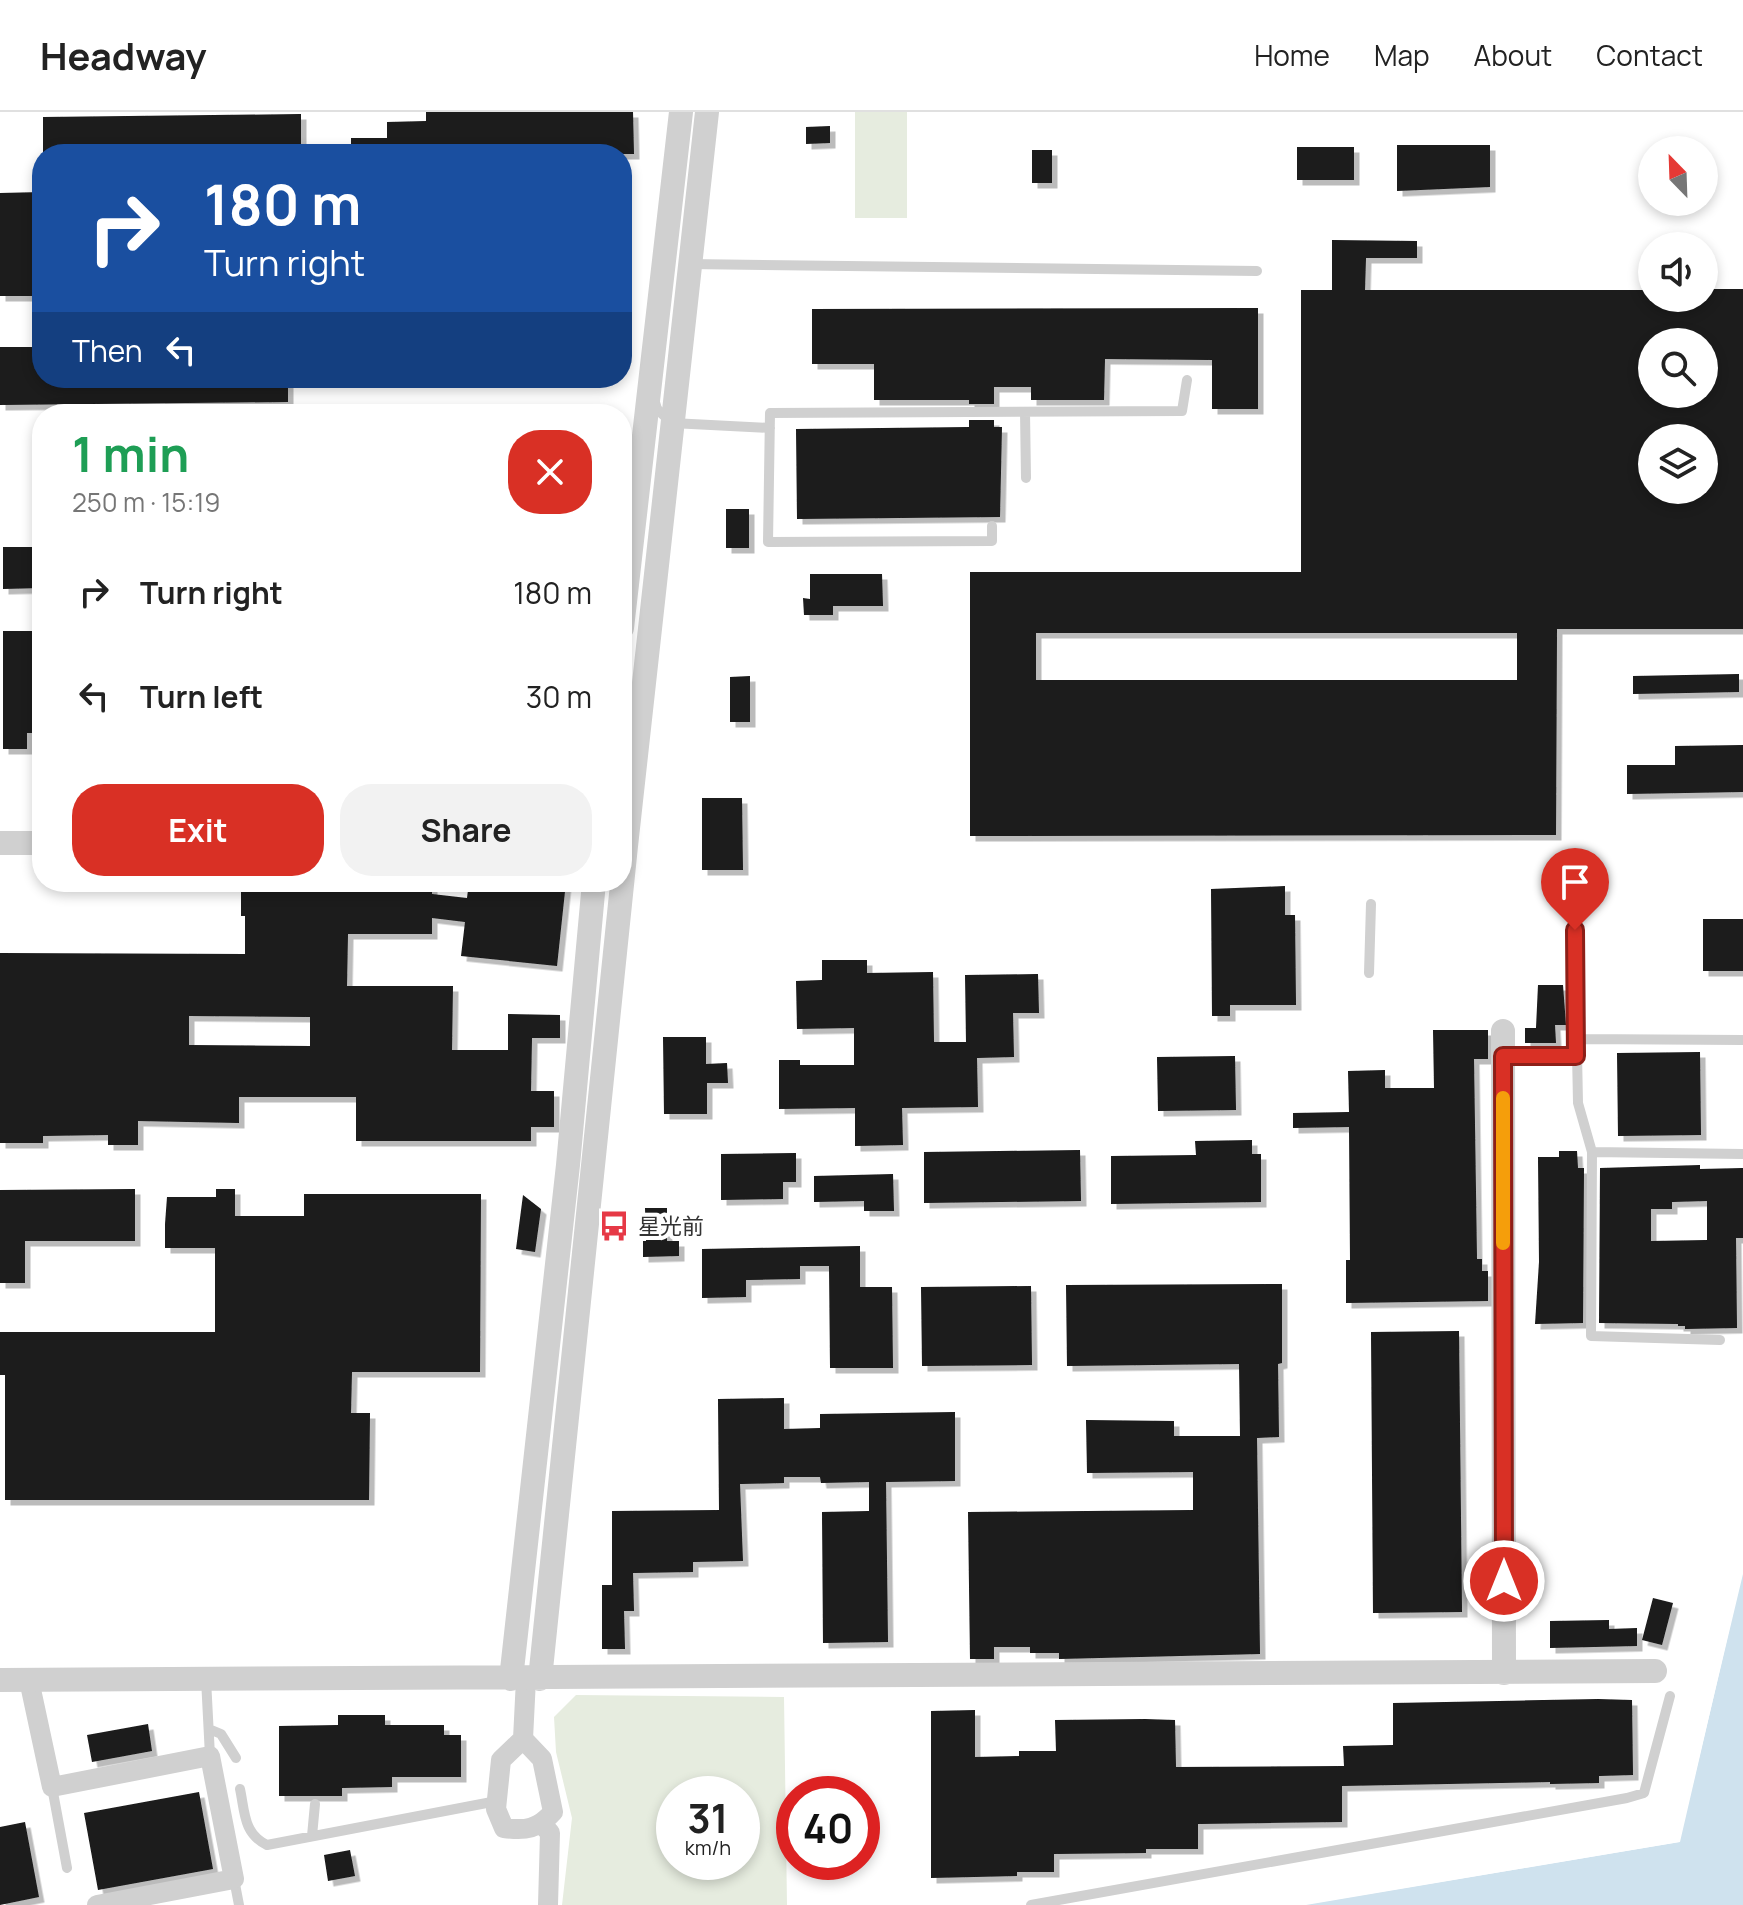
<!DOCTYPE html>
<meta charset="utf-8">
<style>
body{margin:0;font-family:Manrope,"Noto Sans JP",sans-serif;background:#f2f2f2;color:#222;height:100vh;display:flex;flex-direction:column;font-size:30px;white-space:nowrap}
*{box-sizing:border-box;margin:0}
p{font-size:26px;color:#767676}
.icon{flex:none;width:44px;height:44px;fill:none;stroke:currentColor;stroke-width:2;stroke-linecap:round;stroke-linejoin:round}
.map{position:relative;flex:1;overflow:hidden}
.drawer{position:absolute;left:32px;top:292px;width:600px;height:488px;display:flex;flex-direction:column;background:#fff;border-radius:32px;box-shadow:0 4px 12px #0003}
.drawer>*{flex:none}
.hud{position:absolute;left:32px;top:32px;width:600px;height:244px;border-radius:32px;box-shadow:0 4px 12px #0003;background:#1a4fa0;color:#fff;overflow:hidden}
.needle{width:52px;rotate:337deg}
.buttons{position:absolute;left:1638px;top:24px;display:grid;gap:16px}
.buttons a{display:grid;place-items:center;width:80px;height:80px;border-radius:50%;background:#fff;box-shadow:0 4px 12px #0003;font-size:40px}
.speed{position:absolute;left:656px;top:1664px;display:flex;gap:16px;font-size:40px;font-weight:700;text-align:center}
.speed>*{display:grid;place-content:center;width:104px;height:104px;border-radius:50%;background:#fff;box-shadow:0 4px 12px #0003;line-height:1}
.speed small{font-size:20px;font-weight:400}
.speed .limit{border:12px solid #d22;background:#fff;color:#111}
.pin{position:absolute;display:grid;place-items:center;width:68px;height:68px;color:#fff;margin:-82px -34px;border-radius:50% 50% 50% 0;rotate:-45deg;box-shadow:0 0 8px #0007}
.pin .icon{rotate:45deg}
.me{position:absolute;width:88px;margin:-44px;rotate:0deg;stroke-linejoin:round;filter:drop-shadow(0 0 6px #0008)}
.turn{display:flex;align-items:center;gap:28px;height:168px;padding:0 40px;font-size:36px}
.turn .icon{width:104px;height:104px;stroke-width:2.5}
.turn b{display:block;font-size:56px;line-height:68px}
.then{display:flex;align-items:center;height:76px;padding:0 40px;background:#0003;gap:16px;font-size:30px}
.round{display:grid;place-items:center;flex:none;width:84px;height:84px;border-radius:32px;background:#f2f2f2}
.headline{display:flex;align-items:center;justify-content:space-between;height:136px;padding:0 40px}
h1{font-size:48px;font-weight:700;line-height:60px;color:#1e9e55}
.cta{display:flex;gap:16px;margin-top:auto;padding:16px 40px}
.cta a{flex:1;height:92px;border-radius:32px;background:#d93025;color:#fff;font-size:32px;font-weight:700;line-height:92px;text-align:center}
.cta a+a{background:#f2f2f2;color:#222}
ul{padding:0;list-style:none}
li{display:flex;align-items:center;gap:24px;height:104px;padding:0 40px}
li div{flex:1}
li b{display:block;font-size:30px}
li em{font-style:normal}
header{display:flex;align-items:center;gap:48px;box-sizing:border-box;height:112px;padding:0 40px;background:#fff;border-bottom:2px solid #e0e0e0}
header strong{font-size:38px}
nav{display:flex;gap:44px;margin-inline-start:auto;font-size:28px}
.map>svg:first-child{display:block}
</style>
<header>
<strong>Headway</strong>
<nav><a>Home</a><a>Map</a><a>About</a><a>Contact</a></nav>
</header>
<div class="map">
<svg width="1743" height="1793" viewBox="0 0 1743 1793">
<defs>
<filter id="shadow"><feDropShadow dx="5.5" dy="5.5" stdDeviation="0" flood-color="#0004"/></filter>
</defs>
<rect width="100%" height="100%" fill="#fff"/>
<!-- green -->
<path fill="#e6ecdf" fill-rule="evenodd" d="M 855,0 L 907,0 L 907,106 L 855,106 Z
M 576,1583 L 784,1585 L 787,1793 L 562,1793 L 572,1706 L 556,1640 L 554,1605 ZM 674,1682 L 742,1682 L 742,1750 L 674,1750 Z"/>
<!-- water -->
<path fill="#cfe2ee" d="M 1743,1462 L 1743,1793 L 1306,1793 L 1679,1730 Z"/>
<!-- pier -->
<path fill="#fff" d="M 1743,1458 L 1680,1730 L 1302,1793 L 1306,1789 L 1676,1727 L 1739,1461 Z"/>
<!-- building -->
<path fill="#1a1a1a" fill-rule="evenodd" filter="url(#shadow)" d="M 426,0 L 633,0 L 634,42 L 351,42 L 351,26 L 387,26 L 387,10 L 426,9 Z
M 301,2 L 301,42 L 43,42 L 43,5 Z
M 830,14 L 830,31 L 806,32 L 806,15 Z
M 1397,33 L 1490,33 L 1490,75 L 1397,79 Z
M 1297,35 L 1354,35 L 1354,68 L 1297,68 Z
M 1032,38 L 1052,38 L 1052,71 L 1032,71 Z
M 42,80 L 42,184 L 0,184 L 0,81 Z
M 1332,128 L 1417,129 L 1417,146 L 1366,146 L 1365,178 L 1652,178 L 1652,186 L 1704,186 L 1704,177 L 1743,177 L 1743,517 L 1557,517 L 1556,723 L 970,724 L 970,460 L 1301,460 L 1301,178 L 1332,178 ZM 1652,230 L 1704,230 L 1704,282 L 1652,282 ZM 1652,326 L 1704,326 L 1704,378 L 1652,378 ZM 1036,521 L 1517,521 L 1517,568 L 1036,568 Z
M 1258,196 L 1258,297 L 1212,297 L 1212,248 L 1105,247 L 1104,288 L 1031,288 L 1031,275 L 994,275 L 994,292 L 969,292 L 969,288 L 874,288 L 874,252 L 812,252 L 812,197 Z
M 0,235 L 42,235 L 42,266 L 288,266 L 288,290 L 0,293 Z
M 969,308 L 994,308 L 994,315 L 1002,315 L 1000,405 L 797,407 L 796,317 L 969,315 Z
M 726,397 L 749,397 L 749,436 L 726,436 Z
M 3,435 L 42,435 L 42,476 L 3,477 Z
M 810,462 L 882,462 L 883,494 L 833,494 L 833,503 L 804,503 L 803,486 L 810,487 Z
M 3,519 L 42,519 L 42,621 L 27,621 L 27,637 L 3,637 Z
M 1739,562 L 1739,580 L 1633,582 L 1633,564 Z
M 750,564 L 750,610 L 730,610 L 730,565 Z
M 1743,633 L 1743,680 L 1627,682 L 1627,653 L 1675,653 L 1675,634 Z
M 702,686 L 742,686 L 743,758 L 702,758 Z
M 241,770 L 432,770 L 432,782 L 467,786 L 469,770 L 566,770 L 557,854 L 461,844 L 465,810 L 432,806 L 432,822 L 348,822 L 347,874 L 453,874 L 452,938 L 508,938 L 508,902 L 560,903 L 560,926 L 532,926 L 531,979 L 554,979 L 554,1015 L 531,1015 L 531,1029 L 356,1029 L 356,985 L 239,985 L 239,1011 L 138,1009 L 138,1033 L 108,1033 L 108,1023 L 43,1024 L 43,1031 L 0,1031 L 0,841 L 245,842 L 245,804 L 241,804 ZM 189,904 L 310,905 L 310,934 L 189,933 Z
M 1285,774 L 1285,803 L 1295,803 L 1296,893 L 1230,893 L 1230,904 L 1212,904 L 1211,777 Z
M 1703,807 L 1743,807 L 1743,859 L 1703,859 Z
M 822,848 L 867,848 L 867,861 L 933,860 L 934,930 L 966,930 L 965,863 L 1038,862 L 1039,901 L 1013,901 L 1014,945 L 977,946 L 978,995 L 902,996 L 903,1033 L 855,1034 L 855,996 L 779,997 L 779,948 L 800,948 L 800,953 L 854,953 L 854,916 L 797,917 L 796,869 L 822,868 Z
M 1538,873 L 1563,873 L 1566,913 L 1555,913 L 1556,931 L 1525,931 L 1525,916 L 1536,916 Z
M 1433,918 L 1488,918 L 1488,947 L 1474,947 L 1477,1147 L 1482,1147 L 1482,1159 L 1488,1159 L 1488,1189 L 1346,1191 L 1346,1148 L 1350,1148 L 1349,1015 L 1293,1016 L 1293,1001 L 1349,1000 L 1348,959 L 1385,958 L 1385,976 L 1434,976 Z
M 663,925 L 706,925 L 706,952 L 727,951 L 728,971 L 707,971 L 707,1002 L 664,1002 Z
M 1700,940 L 1701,1023 L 1618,1024 L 1617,941 Z
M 1235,944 L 1236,998 L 1158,999 L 1157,945 Z
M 1252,1028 L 1252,1042 L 1261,1042 L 1261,1090 L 1111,1092 L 1111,1044 L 1196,1043 L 1195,1029 Z
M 1080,1038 L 1081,1089 L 924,1091 L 924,1040 Z
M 1559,1039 L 1577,1039 L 1578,1056 L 1584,1056 L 1583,1211 L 1535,1212 L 1539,1150 L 1538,1045 L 1559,1045 Z
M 796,1041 L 796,1070 L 783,1070 L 783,1087 L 721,1088 L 721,1042 Z
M 1700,1053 L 1700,1057 L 1743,1056 L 1743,1126 L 1736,1126 L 1737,1216 L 1685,1217 L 1685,1214 L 1678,1214 L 1678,1212 L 1599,1211 L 1600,1056 ZM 1707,1089 L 1707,1128 L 1651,1129 L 1651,1097 L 1672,1097 L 1672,1090 Z
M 893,1062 L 894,1099 L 864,1099 L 864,1089 L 814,1090 L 814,1064 Z
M 135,1077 L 135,1129 L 25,1129 L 25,1171 L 0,1171 L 0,1078 Z
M 216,1077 L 235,1077 L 235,1104 L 304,1104 L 304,1082 L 481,1082 L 480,1260 L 352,1260 L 351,1301 L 370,1301 L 369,1388 L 5,1388 L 5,1263 L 0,1263 L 0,1220 L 215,1220 L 215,1136 L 165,1136 L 165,1112 L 167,1085 L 216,1085 Z
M 523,1083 L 541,1097 L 535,1140 L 516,1137 Z
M 645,1096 L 667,1096 L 667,1129 L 679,1129 L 679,1144 L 643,1145 L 643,1129 L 646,1129 Z
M 860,1134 L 860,1175 L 892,1175 L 893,1256 L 830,1256 L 829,1154 L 800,1154 L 800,1167 L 746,1168 L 746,1185 L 702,1186 L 702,1137 Z
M 1282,1172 L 1282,1251 L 1278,1252 L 1279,1325 L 1257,1326 L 1260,1542 L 1059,1547 L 1059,1541 L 1030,1541 L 1030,1535 L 994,1535 L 994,1547 L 970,1547 L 968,1400 L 1193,1398 L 1193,1360 L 1087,1361 L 1086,1308 L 1174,1309 L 1174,1324 L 1240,1324 L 1239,1252 L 1067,1254 L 1066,1173 Z
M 1031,1174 L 1032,1253 L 922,1254 L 921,1175 Z
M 1459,1219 L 1462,1500 L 1373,1501 L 1371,1220 Z
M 784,1286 L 784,1317 L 820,1316 L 820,1302 L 955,1300 L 955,1369 L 886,1370 L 888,1530 L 823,1531 L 822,1400 L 869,1399 L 869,1370 L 821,1371 L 820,1365 L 784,1365 L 784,1371 L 740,1372 L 743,1449 L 693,1450 L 693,1460 L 633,1461 L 634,1499 L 624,1499 L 625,1537 L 602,1537 L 602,1473 L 612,1473 L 612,1399 L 719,1398 L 718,1287 Z
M 1653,1486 L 1673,1491 L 1662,1533 L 1642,1528 Z
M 1609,1508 L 1609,1517 L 1637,1516 L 1637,1534 L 1550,1536 L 1550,1509 Z
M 1598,1587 L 1632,1588 L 1633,1663 L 1599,1664 L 1599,1671 L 1550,1672 L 1550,1670 L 1342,1674 L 1342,1710 L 1198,1712 L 1198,1737 L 1146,1737 L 1146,1741 L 1054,1742 L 1054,1760 L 1017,1760 L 1017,1764 L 931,1766 L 931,1599 L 975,1598 L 975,1645 L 1019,1644 L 1019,1639 L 1056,1639 L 1055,1608 L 1145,1607 L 1175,1608 L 1176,1655 L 1344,1654 L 1343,1634 L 1393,1633 L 1393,1591 Z
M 338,1603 L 385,1603 L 385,1613 L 444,1613 L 444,1623 L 461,1623 L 461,1665 L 392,1665 L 392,1675 L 342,1676 L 342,1684 L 279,1684 L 279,1614 L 338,1613 Z
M 148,1612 L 152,1639 L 92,1650 L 87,1623 Z
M 199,1680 L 213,1757 L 98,1778 L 84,1701 Z
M 25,1710 L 39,1785 L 0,1793 L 0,1715 Z
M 350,1738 L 355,1764 L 328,1769 L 324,1743 Z"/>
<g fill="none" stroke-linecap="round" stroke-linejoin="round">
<!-- service -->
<path stroke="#d0d0d0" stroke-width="10" d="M 688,152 L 1257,159
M 654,287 L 657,297 L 672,311 L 770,316
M 1025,300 L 1026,366
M 992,414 L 992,429 L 768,430 L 770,301 L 1182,299 L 1187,268
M 1574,790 L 1578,991 L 1592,1040 L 1743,1042
M 1369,861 L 1371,792
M 1576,927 L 1743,928
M 1503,944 L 1576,944
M 1592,1040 L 1591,1224 L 1720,1228
M 206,1567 L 210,1644
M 209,1617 L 221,1622 L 236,1646
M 52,1675 L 67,1756
M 240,1677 C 245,1700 243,1721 267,1733 L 497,1689
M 312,1724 L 315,1692
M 234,1767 L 239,1793
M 1031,1793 L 1627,1686 L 1644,1681 L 1670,1584"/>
<!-- minor -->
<path stroke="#d0d0d0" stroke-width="20" d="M 29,1568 L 52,1675 L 210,1644 L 234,1767 L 97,1793
M 523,1627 L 542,1647 L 553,1700 C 538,1717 526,1719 504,1716 L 496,1697 L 501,1648 L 523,1627 L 526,1567
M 542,1712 L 550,1721 L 548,1793"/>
<!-- tertiary -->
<path stroke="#d0d0d0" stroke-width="24" d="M 622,516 L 681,0
M 0,731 L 42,731
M 1503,919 L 1504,1561
M 511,1567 L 568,1053 L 594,770
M 540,1567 L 626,734 L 707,0
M 0,1568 L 1655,1559"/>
</g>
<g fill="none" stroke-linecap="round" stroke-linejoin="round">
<!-- route casing -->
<g stroke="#8d1f18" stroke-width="20">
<path id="route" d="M 1504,1469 L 1503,944 L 1576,944 L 1575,818"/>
</g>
<!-- route -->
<use href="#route" stroke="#d93025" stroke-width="14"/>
<!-- slow -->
<path stroke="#f59e0b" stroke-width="14" d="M 1503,986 L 1503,1131"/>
</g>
<!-- icons -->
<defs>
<g id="bus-bare" transform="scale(2.4)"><path d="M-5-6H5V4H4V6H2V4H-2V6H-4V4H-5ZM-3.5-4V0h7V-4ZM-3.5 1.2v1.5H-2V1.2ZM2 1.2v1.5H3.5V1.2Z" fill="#e63946" stroke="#fff" stroke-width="2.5" paint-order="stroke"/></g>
</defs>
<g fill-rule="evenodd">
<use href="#bus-bare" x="614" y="1114"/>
</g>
<g text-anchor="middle" stroke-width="8" stroke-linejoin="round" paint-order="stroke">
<!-- poi labels -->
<g font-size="22" fill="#333" stroke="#fff" text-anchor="start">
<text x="638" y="1122">星光前</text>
</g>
</g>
</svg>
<div class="buttons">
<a><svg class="needle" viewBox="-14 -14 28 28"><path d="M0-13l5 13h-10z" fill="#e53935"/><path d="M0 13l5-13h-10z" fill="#767676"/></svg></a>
<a><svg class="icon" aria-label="sound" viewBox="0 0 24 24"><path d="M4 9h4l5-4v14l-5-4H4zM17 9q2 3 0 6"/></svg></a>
<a><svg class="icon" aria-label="search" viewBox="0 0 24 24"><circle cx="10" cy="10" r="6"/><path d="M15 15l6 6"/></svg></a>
<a><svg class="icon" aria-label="layers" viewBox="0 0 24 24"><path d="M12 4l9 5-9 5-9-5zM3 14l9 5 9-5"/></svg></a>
</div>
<div class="speed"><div>31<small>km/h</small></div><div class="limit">40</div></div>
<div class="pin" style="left:1575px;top:818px;background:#d93025"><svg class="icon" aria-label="arrive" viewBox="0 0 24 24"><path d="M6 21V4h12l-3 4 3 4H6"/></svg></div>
<svg class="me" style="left:1504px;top:1469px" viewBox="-20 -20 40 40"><circle r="17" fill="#d93025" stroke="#fff" stroke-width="3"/><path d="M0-11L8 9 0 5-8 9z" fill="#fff"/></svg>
<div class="hud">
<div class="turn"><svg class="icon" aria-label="right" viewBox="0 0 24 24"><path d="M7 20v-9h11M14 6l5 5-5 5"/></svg><div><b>180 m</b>Turn right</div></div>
<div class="then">Then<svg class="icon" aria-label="left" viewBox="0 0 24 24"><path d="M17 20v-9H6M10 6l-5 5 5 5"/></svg></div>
</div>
<section class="drawer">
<div class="headline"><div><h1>1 min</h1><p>250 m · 15:19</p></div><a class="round" style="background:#d93025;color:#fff"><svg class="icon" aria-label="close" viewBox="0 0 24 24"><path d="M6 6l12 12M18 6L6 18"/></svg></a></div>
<ul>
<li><svg class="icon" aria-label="right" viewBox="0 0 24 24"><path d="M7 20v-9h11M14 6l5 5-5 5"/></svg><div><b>Turn right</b></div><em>180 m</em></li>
<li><svg class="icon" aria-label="left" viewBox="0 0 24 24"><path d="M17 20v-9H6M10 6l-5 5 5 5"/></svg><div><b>Turn left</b></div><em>30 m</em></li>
</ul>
<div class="cta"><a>Exit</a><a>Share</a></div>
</section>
</div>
